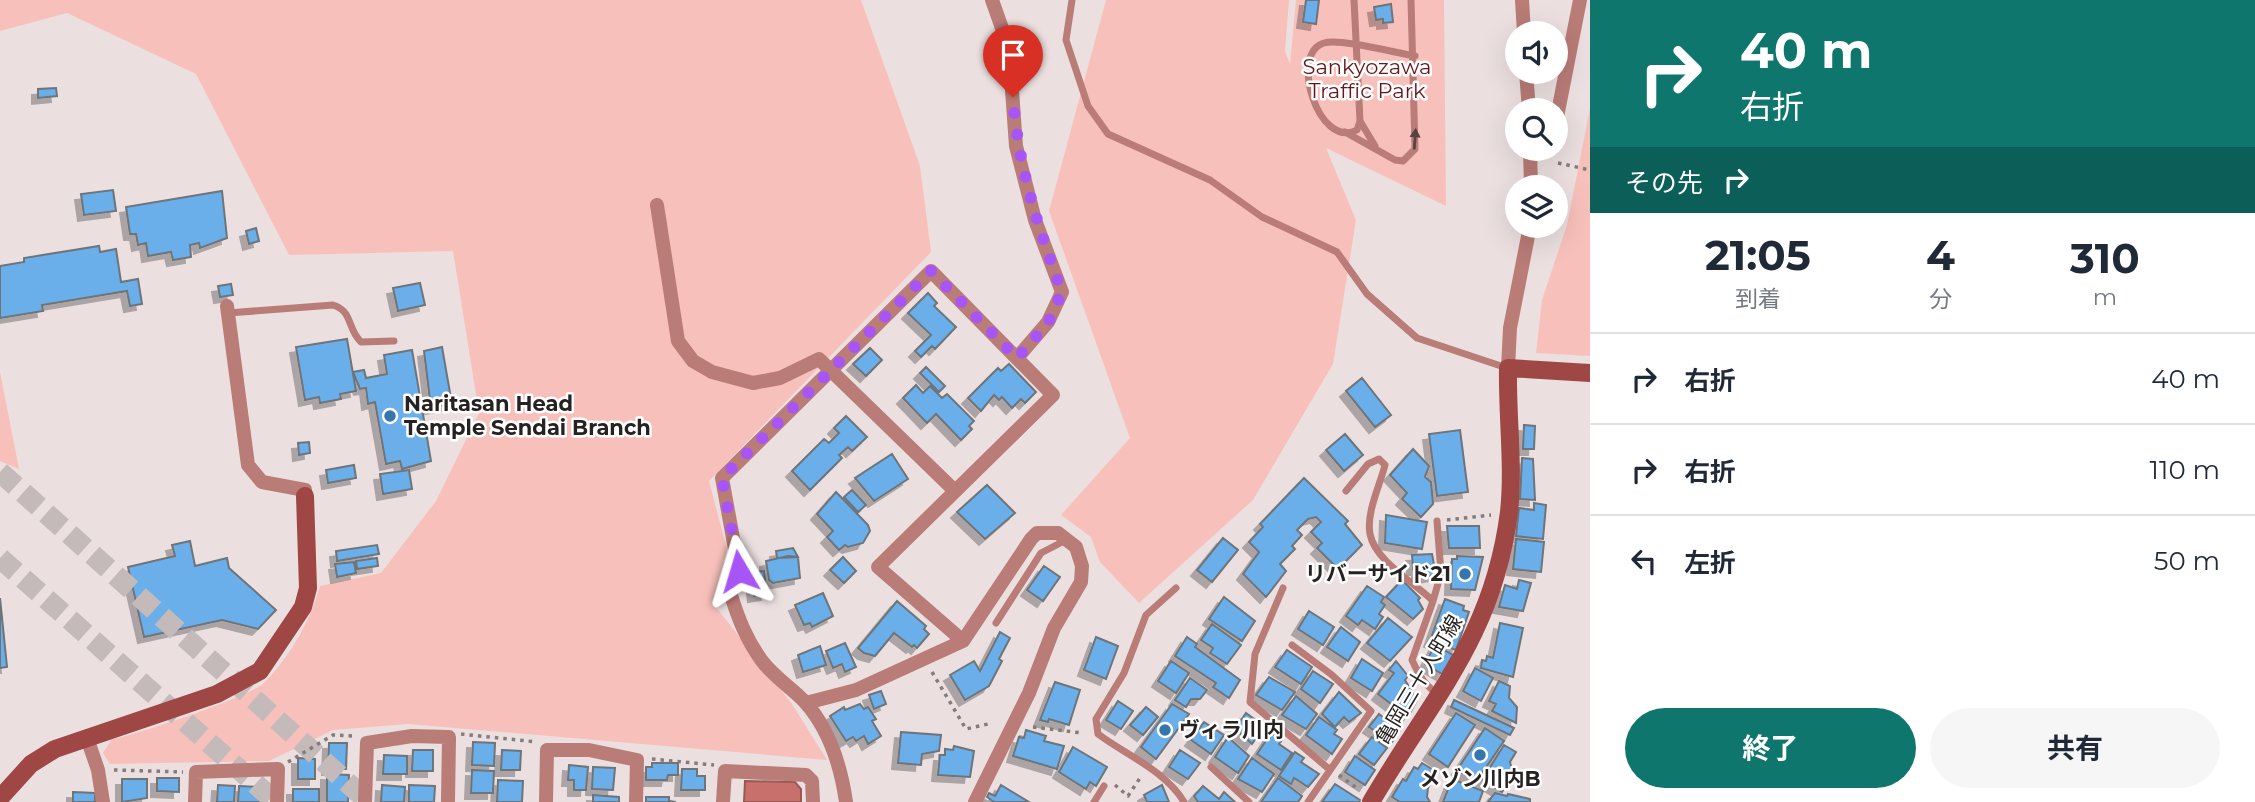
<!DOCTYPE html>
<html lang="ja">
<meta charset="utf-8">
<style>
body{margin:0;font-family:Montserrat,"Noto Sans JP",sans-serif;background:#f6f6f7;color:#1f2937;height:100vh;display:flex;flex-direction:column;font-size:26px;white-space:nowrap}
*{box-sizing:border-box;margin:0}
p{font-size:23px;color:#747a83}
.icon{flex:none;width:38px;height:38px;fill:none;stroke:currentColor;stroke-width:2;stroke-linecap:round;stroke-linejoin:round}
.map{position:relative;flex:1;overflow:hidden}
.side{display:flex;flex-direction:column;background:#fff;width:665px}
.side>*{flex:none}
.banner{background:#0f766e;color:#fff;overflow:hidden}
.controls{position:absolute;left:1505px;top:21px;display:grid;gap:14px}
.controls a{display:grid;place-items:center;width:63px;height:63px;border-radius:50%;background:#fff;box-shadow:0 7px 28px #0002;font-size:35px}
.pin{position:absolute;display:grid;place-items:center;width:60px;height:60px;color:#fff;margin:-72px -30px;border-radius:50% 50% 50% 0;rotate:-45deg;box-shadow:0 0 7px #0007}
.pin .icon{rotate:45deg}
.me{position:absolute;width:77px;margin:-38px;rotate:353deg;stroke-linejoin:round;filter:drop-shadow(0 0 5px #0008)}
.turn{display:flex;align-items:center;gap:24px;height:147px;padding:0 35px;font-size:32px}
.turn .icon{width:91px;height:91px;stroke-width:2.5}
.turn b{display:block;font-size:49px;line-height:60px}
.then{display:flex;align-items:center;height:66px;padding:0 35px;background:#0003;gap:14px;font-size:26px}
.eta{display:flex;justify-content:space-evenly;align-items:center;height:119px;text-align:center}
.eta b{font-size:42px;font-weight:700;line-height:49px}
.cta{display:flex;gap:14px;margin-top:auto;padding:14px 35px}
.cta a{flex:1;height:80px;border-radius:42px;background:#0f766e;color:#fff;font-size:28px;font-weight:700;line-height:80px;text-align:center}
.cta a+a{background:#f6f6f7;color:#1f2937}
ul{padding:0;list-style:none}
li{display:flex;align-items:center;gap:21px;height:91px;padding:0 35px;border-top:2px solid #e0e1e3}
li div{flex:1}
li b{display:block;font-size:26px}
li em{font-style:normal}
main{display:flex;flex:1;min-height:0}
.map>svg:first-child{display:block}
</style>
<main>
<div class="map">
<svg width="1590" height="802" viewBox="0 0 1590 802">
<defs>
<filter id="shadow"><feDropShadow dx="-6" dy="6" stdDeviation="0" flood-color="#0004"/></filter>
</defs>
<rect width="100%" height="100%" fill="#ebe0df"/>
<!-- green -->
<path fill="#f8c0bb" d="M 0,0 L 861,0 L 920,166 L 931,252 L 709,481 L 727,550 L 712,602 L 792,704 L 827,760 L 408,724 L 333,730 L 269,761 L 110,764 L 103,753 L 112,739 C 132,737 253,695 264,683 C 289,658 311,620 320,586 L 381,573 L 436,501 L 479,413 L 453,251 L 289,255 L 196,74 L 67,13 L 0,31 Z
M 1106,0 L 1289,0 L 1285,51 L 1290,64 L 1296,0 L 1444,0 L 1446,206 L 1326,148 L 1356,220 L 1333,364 L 1253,500 L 1139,603 L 1100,562 L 1091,537 L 1061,515 L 1130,438 L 1049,211 Z
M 1590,108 L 1590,356 L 1536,353 L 1542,300 L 1567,225 Z
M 0,372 L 19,469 L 0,461 Z"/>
<!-- water -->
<path fill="#c8716c" stroke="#975956" stroke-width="2" d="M 745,781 L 795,782 L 801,789 L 801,802 L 744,802 Z"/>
<!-- building -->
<path fill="#6bafea" stroke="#6e747a" stroke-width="2" filter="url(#shadow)" d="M 1306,0 L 1319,0 L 1316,24 L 1303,22 Z
M 1391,4 L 1393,22 L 1383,23 L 1383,19 L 1376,20 L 1374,7 Z
M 56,88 L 57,96 L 38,98 L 38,89 Z
M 113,190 L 116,211 L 84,215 L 81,194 Z
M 222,191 L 227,238 L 200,248 L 199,243 L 190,245 L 191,257 L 173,260 L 171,252 L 148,256 L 146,243 L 138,245 L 136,234 L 130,234 L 126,207 Z
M 256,228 L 259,241 L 249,244 L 246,231 Z
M 99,246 L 100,252 L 116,249 L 121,282 L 138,279 L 142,304 L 130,306 L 127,291 L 42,305 L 43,311 L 0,318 L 0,266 L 24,262 L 24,258 Z
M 420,283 L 425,305 L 398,311 L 393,288 Z
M 231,284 L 233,295 L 220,297 L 218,286 Z
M 928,293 L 937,303 L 934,306 L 956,327 L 935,349 L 932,346 L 921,357 L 915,351 L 931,335 L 908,313 Z
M 347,339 L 356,391 L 340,394 L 341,399 L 320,403 L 319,397 L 305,400 L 296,347 Z
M 442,347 L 452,404 L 431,408 L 424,351 Z
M 870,348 L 882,360 L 866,376 L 853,364 Z
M 412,350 L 431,461 L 402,469 L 400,461 L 386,464 L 375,402 L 368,404 L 366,388 L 360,389 L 353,372 L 364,370 L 366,378 L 387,374 L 384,355 Z
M 1009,364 L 1036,392 L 1025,403 L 1021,399 L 1012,408 L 1002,397 L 999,400 L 994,395 L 981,411 L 968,398 L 998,368 L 1001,371 Z
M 926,367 L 945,386 L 939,392 L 920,373 Z
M 1362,378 L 1391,415 L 1375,427 L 1346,391 Z
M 916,385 L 923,393 L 930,386 L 942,398 L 947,394 L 974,421 L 969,426 L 972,429 L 961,440 L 936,414 L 927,423 L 903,398 Z
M 846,416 L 867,437 L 852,451 L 848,447 L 839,455 L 842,458 L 810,490 L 792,471 L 824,439 L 829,443 L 839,433 L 834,428 Z
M 1524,425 L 1535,426 L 1534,449 L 1523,449 Z
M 1460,430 L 1468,492 L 1437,496 L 1429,434 Z
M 1345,434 L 1363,455 L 1344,471 L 1326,450 Z
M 309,442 L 310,453 L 299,455 L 298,443 Z
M 1413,449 L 1429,466 L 1425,477 L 1431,482 L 1433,504 L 1421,517 L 1402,499 L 1407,493 L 1390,475 Z
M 892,454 L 908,479 L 874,501 L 855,478 Z
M 1522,458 L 1533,459 L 1535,500 L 1520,499 Z
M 354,465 L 356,478 L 328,483 L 326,470 Z
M 409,470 L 412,489 L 383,494 L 380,474 Z
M 1304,478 L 1348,521 L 1345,524 L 1362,545 L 1338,569 L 1317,548 L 1322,543 L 1311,532 L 1321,522 L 1316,517 L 1308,519 L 1297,530 L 1302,535 L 1292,546 L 1295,549 L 1280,564 L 1286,571 L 1266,597 L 1243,574 L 1259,552 L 1249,542 L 1263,527 L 1260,524 Z
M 987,485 L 1015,513 L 985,539 L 957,512 Z
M 852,490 L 866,505 L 858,512 L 844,497 Z
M 836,492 L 868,525 L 870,531 L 863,543 L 848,547 L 845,545 L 839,550 L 827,537 L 833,531 L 817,514 Z
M 1534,503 L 1546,505 L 1543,539 L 1516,536 L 1519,508 L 1534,510 Z
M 1386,515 L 1427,522 L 1422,549 L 1385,543 Z
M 1447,526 L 1479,526 L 1480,548 L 1449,548 Z
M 1223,538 L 1238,550 L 1212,582 L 1197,570 Z
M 1516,539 L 1544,542 L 1541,572 L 1513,569 Z
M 190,541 L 195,566 L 227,558 L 229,568 L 276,610 L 258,629 L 222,620 L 144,637 L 128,567 L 175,556 L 172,545 Z
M 377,545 L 379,554 L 337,561 L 336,551 Z
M 793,548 L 798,557 L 777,558 L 776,551 Z
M 1432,554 L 1436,575 L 1418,578 L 1418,569 L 1413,569 L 1412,555 Z
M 788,556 L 798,557 L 800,578 L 773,583 L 769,580 L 766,561 Z
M 1457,556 L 1483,557 L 1475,590 L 1451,589 L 1452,559 L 1457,559 Z
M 843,557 L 856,571 L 844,583 L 830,570 Z
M 377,558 L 378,566 L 357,569 L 356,561 Z
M 354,562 L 356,573 L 337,577 L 335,564 Z
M 1044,566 L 1060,577 L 1043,601 L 1027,590 Z
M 764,571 L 767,594 L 754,596 L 751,572 Z
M 1402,580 L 1420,598 L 1418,600 L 1423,609 L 1413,619 L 1386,597 Z
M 1519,580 L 1531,583 L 1523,611 L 1499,607 L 1505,585 L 1517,589 Z
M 1367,586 L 1384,597 L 1381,602 L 1385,605 L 1379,614 L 1383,617 L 1375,629 L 1362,620 L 1358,625 L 1346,616 Z
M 823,593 L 833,616 L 812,627 L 810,623 L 804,625 L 795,605 Z
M 1224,597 L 1255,621 L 1242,641 L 1209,619 Z
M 0,598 L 7,667 L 0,668 Z
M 1445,599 L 1464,606 L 1463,610 L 1469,612 L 1456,650 L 1430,641 Z
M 897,601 L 926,626 L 924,629 L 929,634 L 917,648 L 914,645 L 912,647 L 894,633 L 875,656 L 864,653 L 858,648 Z
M 1309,611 L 1334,627 L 1323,645 L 1298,629 Z
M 1388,618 L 1412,637 L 1390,661 L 1367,643 Z
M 1500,623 L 1523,628 L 1513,677 L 1481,668 L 1482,660 L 1486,661 L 1487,656 L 1493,658 Z
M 1212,624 L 1241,645 L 1227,664 L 1210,653 L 1213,648 L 1201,640 Z
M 1341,627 L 1360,642 L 1348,661 L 1327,647 Z
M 1000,632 L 1010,638 L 999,659 L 1002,661 L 989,686 L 965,700 L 950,675 L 974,661 L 980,671 Z
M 1096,637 L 1118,646 L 1106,679 L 1084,670 Z
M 1187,637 L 1197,644 L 1195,647 L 1240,680 L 1229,698 L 1213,687 L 1216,683 L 1175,656 Z
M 845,643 L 856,667 L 845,672 L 842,664 L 833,668 L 826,651 Z
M 1435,645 L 1453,655 L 1442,674 L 1425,664 Z
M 820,646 L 826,665 L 803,672 L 798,655 Z
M 1287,650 L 1312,667 L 1301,684 L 1275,667 Z
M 1362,659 L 1383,673 L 1372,691 L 1351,678 Z
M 1171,661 L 1189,673 L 1176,693 L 1158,681 Z
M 1396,661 L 1408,676 L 1405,680 L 1417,700 L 1408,717 L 1378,694 L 1394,673 L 1389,670 Z
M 1475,668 L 1493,678 L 1481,701 L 1463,691 Z
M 1313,671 L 1333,684 L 1320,703 L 1301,689 Z
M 1269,677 L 1295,692 L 1282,710 L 1256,695 Z
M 1190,678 L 1207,690 L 1200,699 L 1191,699 L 1186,707 L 1175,700 Z
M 1499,681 L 1510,686 L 1509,698 L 1517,707 L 1516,723 L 1492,711 L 1496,704 L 1489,701 Z
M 1055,682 L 1080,690 L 1069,725 L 1049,719 L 1048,722 L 1040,720 Z
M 881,691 L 886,704 L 874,709 L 869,695 Z
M 1339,692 L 1361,713 L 1349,722 L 1344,717 L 1335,727 L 1322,714 Z
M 1296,696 L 1317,714 L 1306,729 L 1282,715 Z
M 1454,700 L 1514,728 L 1510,735 L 1451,707 Z
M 1118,701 L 1133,711 L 1121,729 L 1106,720 Z
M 860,704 L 864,709 L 868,707 L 876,719 L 872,721 L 881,736 L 868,744 L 864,736 L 856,741 L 853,737 L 846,741 L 830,716 L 844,707 L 845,710 Z
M 1172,704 L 1189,714 L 1156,759 L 1141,747 Z
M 1146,707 L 1158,717 L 1143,735 L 1130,725 Z
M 1246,713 L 1264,726 L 1252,744 L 1235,729 Z
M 1456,713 L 1475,725 L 1448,767 L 1429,754 Z
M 1379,714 L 1400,731 L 1392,742 L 1369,727 Z
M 1319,717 L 1337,730 L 1334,734 L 1342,739 L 1332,754 L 1306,735 Z
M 1204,722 L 1224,735 L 1211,754 L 1191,740 Z
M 1485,728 L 1504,741 L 1476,782 L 1457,770 Z
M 1026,730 L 1046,736 L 1044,741 L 1064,746 L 1057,769 L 1013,756 L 1019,737 L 1024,738 Z
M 901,732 L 941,735 L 939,751 L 922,754 L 921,765 L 898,763 Z
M 1271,733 L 1282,740 L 1279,744 L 1292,753 L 1281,770 L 1257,754 Z
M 1228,737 L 1249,756 L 1238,773 L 1215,757 Z
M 1372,737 L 1387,748 L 1374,765 L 1359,754 Z
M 473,742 L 495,743 L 494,766 L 472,765 Z
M 329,743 L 347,743 L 346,769 L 328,769 Z
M 1504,745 L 1516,752 L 1510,762 L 1513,773 L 1502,792 L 1482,780 Z
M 954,746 L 974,751 L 970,777 L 938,775 L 940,755 L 945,755 L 945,749 L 953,750 Z
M 1073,747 L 1107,767 L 1096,786 L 1090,782 L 1086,789 L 1059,772 Z
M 413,750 L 433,750 L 433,771 L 412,771 Z
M 502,750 L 521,751 L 520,770 L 501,770 Z
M 1180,750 L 1200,763 L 1188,779 L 1169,767 Z
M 1295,752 L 1304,758 L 1301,762 L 1319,774 L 1308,787 L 1294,778 L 1291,784 L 1279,776 Z
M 384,755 L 407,756 L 407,774 L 383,774 Z
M 1355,756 L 1375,770 L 1365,785 L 1345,772 Z
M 298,758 L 315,759 L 315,779 L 298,779 Z
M 1252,758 L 1274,774 L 1262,792 L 1238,779 Z
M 652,763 L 678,763 L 678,775 L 668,775 L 667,780 L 646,780 L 646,767 L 652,767 Z
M 1422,763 L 1437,772 L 1428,788 L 1427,797 L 1430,802 L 1400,802 L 1392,797 L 1403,779 L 1406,781 L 1414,767 L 1418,769 Z
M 569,765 L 588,767 L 586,790 L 574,790 L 574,780 L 568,780 Z
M 593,767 L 615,768 L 613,790 L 592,789 Z
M 682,769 L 697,769 L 697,776 L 705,776 L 705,790 L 681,790 Z
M 472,770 L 494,771 L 493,793 L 471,793 Z
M 327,774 L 349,775 L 348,802 L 327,802 Z
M 157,778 L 179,778 L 179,792 L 157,791 Z
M 1278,778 L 1302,796 L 1298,802 L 1261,802 Z
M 122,779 L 147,779 L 147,798 L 122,802 Z
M 1452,779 L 1483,791 L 1479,802 L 1443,802 Z
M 498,780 L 523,781 L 522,802 L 497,802 Z
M 1335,784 L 1360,800 L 1359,802 L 1322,802 Z
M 218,785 L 235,786 L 234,802 L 217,802 Z
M 382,785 L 405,787 L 404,802 L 381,802 Z
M 409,785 L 435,786 L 434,802 L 409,802 Z
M 1001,785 L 1029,802 L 994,802 L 987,797 L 989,793 L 995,796 Z
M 1162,785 L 1169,802 L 1147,802 L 1144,795 Z
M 239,786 L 259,787 L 260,791 L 267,792 L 266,802 L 238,802 Z
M 1203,786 L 1219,799 L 1224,792 L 1235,802 L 1198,802 L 1194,796 Z
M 293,789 L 319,789 L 319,802 L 293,802 Z
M 73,792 L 95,793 L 95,802 L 73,802 Z
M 1495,793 L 1507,796 L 1508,794 L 1530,799 L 1530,802 L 1488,802 Z
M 593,795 L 619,797 L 619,802 L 593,802 Z
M 646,797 L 669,797 L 669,801 L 676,802 L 646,802 Z"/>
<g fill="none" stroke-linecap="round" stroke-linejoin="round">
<!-- highway-tunnel -->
<path stroke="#c4bab9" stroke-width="21" stroke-dasharray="21 10" stroke-linecap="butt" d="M 0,472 L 369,802
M 0,558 L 276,802"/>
<!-- path -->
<path stroke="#837c7b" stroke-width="3.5" stroke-dasharray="3.5 5" stroke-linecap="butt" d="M 1558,163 L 1590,170
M 1447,520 L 1491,515
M 932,672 L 966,729 L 988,724
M 1033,727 L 1082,733
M 461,734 L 537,742
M 652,759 L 714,765
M 288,762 L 333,735 L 354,736
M 114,770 L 183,772
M 1339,775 L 1358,789
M 1115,785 L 1128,796 L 1142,775"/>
<!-- lane -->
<path stroke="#b97c77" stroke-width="7" d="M 1072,0 L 1066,40 L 1088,106 L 1108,134 L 1210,180 L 1262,217 L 1337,252 L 1367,294 L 1417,338 L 1507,368
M 1354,0 L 1360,121 L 1375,146
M 1360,121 L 1357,130 C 1318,150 1289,53 1324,43 C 1340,38 1396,53 1415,56
M 1345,132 L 1395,160 L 1403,161 L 1415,149 L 1411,0
M 228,313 L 333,305 C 353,311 347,329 361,342 L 394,341
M 1346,491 L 1368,464 L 1379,459 L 1385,465 C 1380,485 1366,513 1370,534 C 1375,561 1415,583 1433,601 L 1412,660 C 1418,673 1426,689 1440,694
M 1176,588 L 1146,615 L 1124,673 L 1096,719 L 1098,734 C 1126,755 1166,771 1184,802
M 1283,588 L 1255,654 L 1250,702 L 1329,769
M 1433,601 L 1441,573 L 1437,521
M 996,623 L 1041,553 L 1068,539
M 1292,645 L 1332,675 L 1371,711 L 1308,802
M 1211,767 L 1249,802
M 1094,802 L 1104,786"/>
<!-- street -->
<path stroke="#b97c77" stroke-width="14" d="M 992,0 L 1009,48 L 1016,146 L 1035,220 L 1062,292 L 1048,322 L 1017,358
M 1522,0 L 1524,33
M 1526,72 L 1529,110
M 1556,122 L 1580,0
M 1530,149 L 1531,187
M 657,205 L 678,341 L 693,361 L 712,372 L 753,383 L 780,378 L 819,359 L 955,491
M 227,306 L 248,465 L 262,482 L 305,490 L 305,496
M 1508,368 L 1510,328 L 1530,226
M 806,703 L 856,690 L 963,641 L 1031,539 L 1037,533 L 1058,533 L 1076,547 L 1082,566 L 1081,582 L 1054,628 L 1029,693 L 975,802
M 87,738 L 98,770 L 103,802
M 195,802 L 196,772 L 278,769 L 277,802
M 365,802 L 367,743 L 412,736 L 449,737 L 448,802
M 546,802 L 547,750 L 589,750 L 637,760 L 636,802
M 723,802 L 725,771 L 806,775 L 812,781 L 813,802
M 846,802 C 841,767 830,730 805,702 C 792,688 775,678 762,661 C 746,639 738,618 730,592 L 739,571 L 722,478 L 931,271 L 1053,395 L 878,567 L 963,641"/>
<!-- secondary -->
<path stroke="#9e4744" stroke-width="18" d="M 0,798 L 31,764 L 55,749 L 217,694 L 260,671 L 303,607 L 308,588 L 305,496
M 1371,802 C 1431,699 1493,638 1509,512 C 1514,467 1507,414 1508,368 L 1590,373"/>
</g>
<!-- one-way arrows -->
<defs><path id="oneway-solid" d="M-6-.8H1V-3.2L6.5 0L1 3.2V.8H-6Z" transform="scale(1.75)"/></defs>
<use fill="#59423f" href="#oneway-solid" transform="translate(1415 139) rotate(-86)"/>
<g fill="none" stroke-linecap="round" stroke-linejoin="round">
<!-- route -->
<path stroke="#a855f7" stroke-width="12" stroke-dasharray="0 21.6" d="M 739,571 L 722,478 L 931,271 L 1017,358 L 1048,323 L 1062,292 C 1038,227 1018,167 1013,97"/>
</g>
<!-- markers -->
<g fill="#3576ac" stroke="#fff" stroke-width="2.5">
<circle cx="390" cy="416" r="7"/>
<circle cx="1465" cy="574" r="7"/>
<circle cx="1165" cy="730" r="7"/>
<circle cx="1480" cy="755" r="7"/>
</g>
<g text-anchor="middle" stroke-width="5" stroke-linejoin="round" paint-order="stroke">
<!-- park labels -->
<g font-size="21" fill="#661618" stroke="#fff">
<text x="1367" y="74">Sankyozawa<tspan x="1367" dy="24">Traffic Park</tspan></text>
</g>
<!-- poi labels -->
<g font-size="21" font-weight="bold" fill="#262221" stroke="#fff" text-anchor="start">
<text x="404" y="411">Naritasan Head<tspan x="404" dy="24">Temple Sendai Branch</tspan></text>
<text x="1451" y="581" text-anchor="end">リバーサイド21</text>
<text x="1179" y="737">ヴィラ川内</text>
<text x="1480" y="786" text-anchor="middle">メゾン川内B</text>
</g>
<!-- street labels -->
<g font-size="21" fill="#262221" stroke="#fff">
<text transform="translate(1419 680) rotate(-59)" y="7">亀岡三十人町線</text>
</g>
</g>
</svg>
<div class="controls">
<a><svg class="icon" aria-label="sound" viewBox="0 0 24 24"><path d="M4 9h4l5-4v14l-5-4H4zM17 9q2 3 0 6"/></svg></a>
<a><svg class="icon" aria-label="search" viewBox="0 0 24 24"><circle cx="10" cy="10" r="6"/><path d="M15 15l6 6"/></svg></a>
<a><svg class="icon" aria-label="layers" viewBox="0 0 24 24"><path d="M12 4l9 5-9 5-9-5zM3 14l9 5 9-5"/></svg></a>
</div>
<div class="pin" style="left:1013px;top:97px;background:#d93025"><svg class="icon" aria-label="arrive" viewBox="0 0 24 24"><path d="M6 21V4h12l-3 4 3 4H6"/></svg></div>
<svg class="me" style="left:739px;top:571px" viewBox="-20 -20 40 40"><path d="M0-17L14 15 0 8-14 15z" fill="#a855f7" stroke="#fff" stroke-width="4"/></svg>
</div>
<section class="side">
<div class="banner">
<div class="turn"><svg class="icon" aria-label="right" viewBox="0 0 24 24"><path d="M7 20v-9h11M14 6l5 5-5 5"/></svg><div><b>40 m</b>右折</div></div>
<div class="then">その先<svg class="icon" aria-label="right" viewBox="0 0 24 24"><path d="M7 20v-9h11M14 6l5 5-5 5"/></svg></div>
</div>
<div class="eta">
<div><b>21:05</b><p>到着</p></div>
<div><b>4</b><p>分</p></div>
<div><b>310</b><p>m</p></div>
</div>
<ul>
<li><svg class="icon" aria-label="right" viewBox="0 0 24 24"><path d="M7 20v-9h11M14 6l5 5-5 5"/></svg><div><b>右折</b></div><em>40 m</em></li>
<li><svg class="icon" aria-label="right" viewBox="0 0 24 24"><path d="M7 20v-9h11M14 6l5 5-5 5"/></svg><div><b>右折</b></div><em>110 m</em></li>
<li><svg class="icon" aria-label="left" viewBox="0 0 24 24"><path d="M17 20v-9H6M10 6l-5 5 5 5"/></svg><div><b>左折</b></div><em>50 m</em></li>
</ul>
<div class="cta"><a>終了</a><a>共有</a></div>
</section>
</main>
